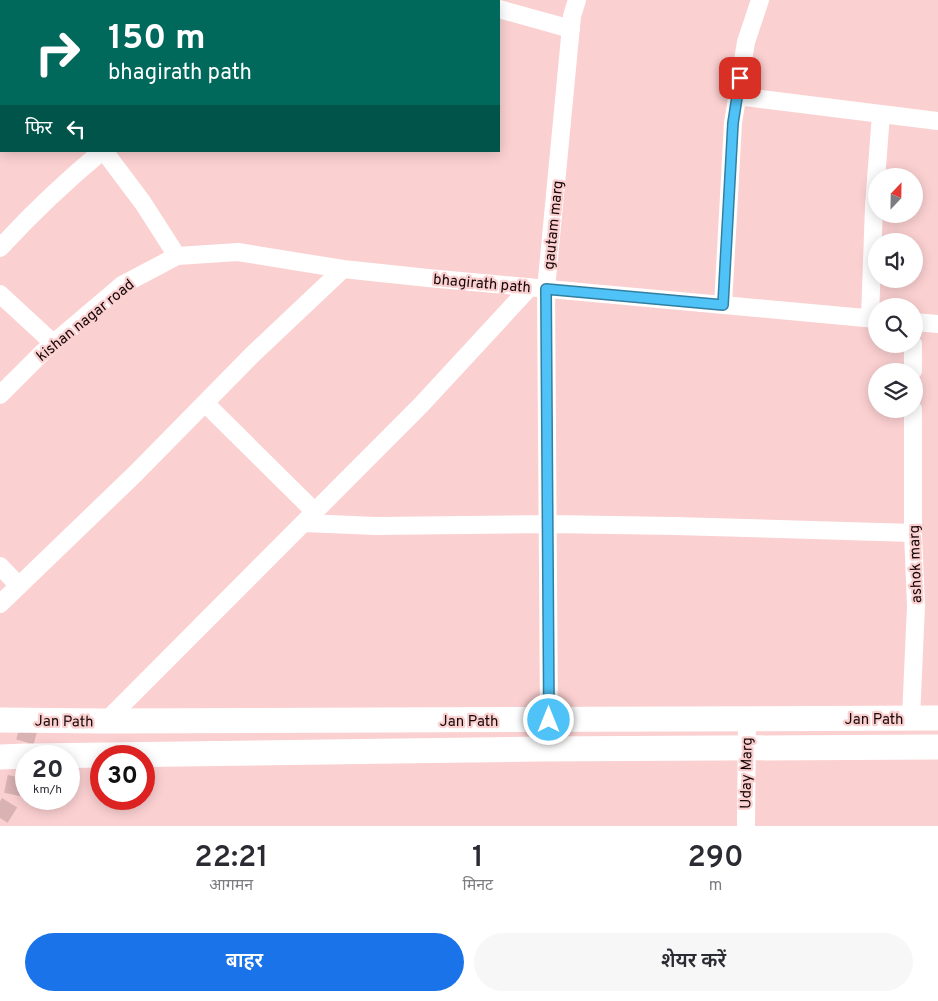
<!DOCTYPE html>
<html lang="hi">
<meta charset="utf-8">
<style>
body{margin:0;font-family:Overpass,"Noto Sans Devanagari",sans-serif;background:#f7f7f7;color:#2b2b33;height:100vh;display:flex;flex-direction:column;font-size:19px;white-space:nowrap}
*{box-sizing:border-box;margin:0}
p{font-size:16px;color:#7c7c81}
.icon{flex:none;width:28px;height:28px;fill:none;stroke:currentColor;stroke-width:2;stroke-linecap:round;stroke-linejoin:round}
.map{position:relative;height:826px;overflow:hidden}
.panel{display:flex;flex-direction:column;background:#fff;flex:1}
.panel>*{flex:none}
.guide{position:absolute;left:0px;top:0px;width:500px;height:152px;box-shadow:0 2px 12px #0003;background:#00695c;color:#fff;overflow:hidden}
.needle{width:32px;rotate:22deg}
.tools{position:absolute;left:868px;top:168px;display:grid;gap:10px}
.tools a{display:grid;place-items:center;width:55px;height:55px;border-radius:50%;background:#fff;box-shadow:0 2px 12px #0003;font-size:25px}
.speed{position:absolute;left:15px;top:745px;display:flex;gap:10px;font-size:25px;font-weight:700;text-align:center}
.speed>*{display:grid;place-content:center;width:65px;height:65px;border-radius:50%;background:#fff;box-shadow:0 2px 12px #0003;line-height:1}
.speed small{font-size:12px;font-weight:400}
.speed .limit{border:8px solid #d22;background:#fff;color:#111}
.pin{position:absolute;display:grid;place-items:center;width:42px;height:42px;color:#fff;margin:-21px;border-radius:10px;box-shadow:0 2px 8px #0006}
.me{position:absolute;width:55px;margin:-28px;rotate:0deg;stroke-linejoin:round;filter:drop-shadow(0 0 4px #0008)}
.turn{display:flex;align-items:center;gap:18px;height:105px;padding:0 25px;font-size:22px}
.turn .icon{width:65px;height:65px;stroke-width:2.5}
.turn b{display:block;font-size:35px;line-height:42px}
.then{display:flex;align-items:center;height:48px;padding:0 25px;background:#0003;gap:10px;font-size:19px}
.eta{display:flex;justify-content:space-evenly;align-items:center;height:85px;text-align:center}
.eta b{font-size:30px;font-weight:600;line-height:35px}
.cta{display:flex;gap:10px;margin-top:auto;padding:10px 25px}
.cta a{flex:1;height:58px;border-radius:30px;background:#1a73e8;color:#fff;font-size:20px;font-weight:600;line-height:58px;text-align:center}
.cta a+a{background:#f7f7f7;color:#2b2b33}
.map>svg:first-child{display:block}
</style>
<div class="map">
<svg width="938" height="826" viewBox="0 0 938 826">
<rect width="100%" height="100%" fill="#fbd0d1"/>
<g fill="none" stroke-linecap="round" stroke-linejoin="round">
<!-- street-tunnel -->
<path stroke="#d9b2b3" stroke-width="18" stroke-dasharray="18 9" stroke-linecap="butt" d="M 0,818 L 12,799 L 21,756 L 31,720"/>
<!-- street -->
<path stroke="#fff" stroke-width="18" d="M 282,0 L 283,1
M 466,0 L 471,1
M 357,1 L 363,0
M 387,1 L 387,0
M 499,9 L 571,29
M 737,96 L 938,121
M 104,151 L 143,203 L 177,256
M 0,248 C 32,213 66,181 102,151
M 0,294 L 53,343
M 723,305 L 733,123 L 746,42 L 760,0
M 870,318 L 874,206 L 881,114
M 914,322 L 938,324
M 913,344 L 913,371
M 0,395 L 43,352 L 122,285 L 177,256 L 238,252 L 343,269 L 428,278 L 876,319
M 205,403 L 315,512
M 304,523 L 376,526 L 549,524 L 675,526 L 913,533
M 0,566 L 19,586
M 0,604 L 136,473 L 252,355 L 343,269
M 911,718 L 916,606 L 913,533 L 913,409
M 549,720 L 546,289 L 572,16 L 577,0
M 106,721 L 421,405 L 530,287
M 746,826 L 747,720"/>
<!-- secondary -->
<path stroke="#fff" stroke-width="25" d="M 0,720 L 106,721 L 938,718
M 32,756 L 539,749 L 938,747
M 0,757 L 26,756"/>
</g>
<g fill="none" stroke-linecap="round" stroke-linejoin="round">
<!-- route casing -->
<g stroke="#337fa1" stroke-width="12">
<path id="route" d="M 549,720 L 546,289 L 723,305 L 733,123 L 740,78"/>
</g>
<!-- route -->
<use href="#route" stroke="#4fc3f7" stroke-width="9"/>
</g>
<g text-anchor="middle" stroke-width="4.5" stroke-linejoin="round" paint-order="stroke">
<!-- street labels -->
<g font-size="15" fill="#180708" stroke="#fbd0d1">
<text transform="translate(553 225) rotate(-84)" y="5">gautam marg</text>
<text transform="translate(482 283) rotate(5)" y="5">bhagirath path</text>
<text transform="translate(85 320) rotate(-39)" y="5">kishan nagar road</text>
<text transform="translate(915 564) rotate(-92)" y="5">ashok marg</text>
<text x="874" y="724">Jan Path</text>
<text transform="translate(64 721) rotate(1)" y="5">Jan Path</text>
<text x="469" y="726">Jan Path</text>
<text transform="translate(746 773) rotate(-89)" y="5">Uday Marg</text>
</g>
</g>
</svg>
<div class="tools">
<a><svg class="needle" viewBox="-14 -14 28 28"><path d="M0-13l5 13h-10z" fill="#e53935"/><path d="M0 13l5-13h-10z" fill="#7c7c81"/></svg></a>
<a><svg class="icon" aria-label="sound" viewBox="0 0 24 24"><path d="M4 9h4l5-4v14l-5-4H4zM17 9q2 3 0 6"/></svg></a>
<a><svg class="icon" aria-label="search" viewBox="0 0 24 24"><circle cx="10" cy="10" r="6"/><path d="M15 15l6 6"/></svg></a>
<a><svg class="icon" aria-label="layers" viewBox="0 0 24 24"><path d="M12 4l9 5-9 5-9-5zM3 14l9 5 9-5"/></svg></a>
</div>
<div class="speed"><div>20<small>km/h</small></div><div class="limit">30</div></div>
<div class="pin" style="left:740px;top:78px;background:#d93025"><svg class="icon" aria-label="arrive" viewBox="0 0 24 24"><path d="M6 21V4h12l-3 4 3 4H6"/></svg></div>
<svg class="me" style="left:549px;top:720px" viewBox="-20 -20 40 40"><circle r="17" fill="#4fc3f7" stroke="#fff" stroke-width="3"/><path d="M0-11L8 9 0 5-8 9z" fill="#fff"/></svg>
<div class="guide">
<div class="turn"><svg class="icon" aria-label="right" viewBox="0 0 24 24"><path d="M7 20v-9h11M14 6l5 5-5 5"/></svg><div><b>150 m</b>bhagirath path</div></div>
<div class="then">फिर<svg class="icon" aria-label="left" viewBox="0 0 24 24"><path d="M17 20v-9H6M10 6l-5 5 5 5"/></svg></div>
</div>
</div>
<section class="panel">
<div class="eta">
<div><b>22:21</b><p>आगमन</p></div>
<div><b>1</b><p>मिनट</p></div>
<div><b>290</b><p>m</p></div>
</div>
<div class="cta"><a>बाहर</a><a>शेयर करें</a></div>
</section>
